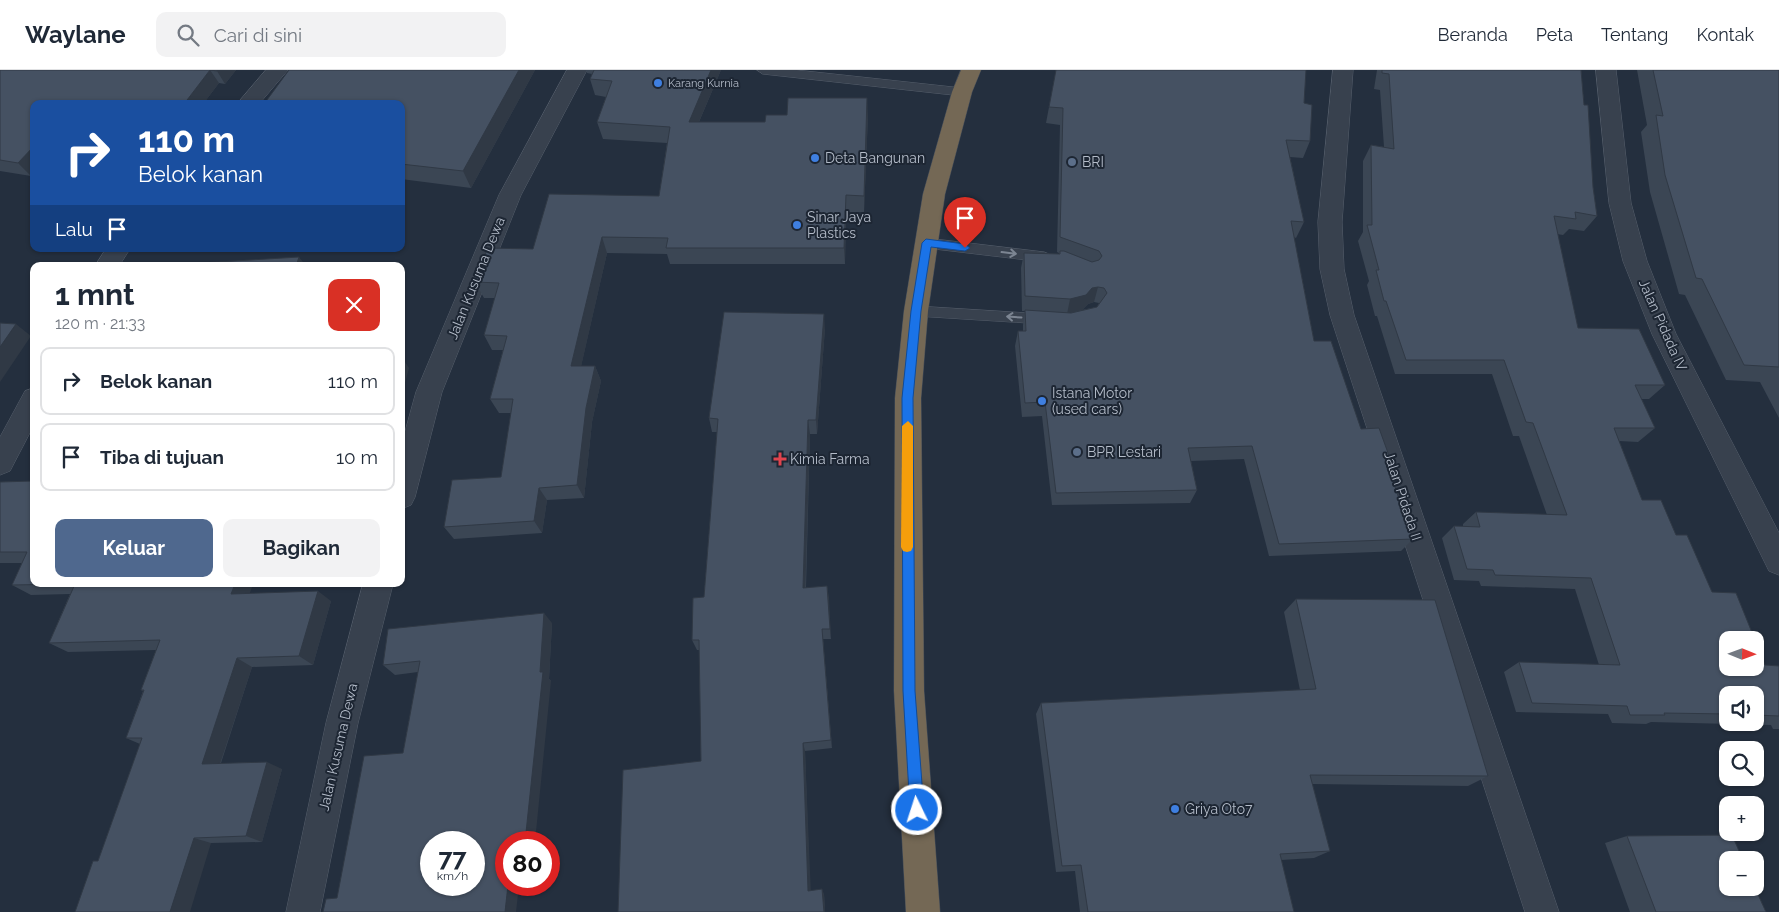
<!DOCTYPE html>
<html lang="id">
<meta charset="utf-8">
<style>
body{margin:0;font-family:Raleway,sans-serif;background:#f2f2f3;color:#1f2937;height:100vh;display:flex;flex-direction:column;font-size:19px;white-space:nowrap}
*{box-sizing:border-box;margin:0}
p{font-size:16px;color:#747a83}
.icon{flex:none;width:28px;height:28px;fill:none;stroke:currentColor;stroke-width:2;stroke-linecap:round;stroke-linejoin:round}
.map{position:relative;flex:1;overflow:hidden}
.panel{position:absolute;left:30px;top:192px;width:375px;height:325px;display:flex;flex-direction:column;background:#fff;border-radius:10px;box-shadow:0 1px 4px #0004}
.panel>*{flex:none}
.guide{position:absolute;left:30px;top:30px;width:375px;height:152px;border-radius:10px;box-shadow:0 1px 4px #0004;background:#1a4fa0;color:#fff;overflow:hidden}
.needle{width:32px;rotate:91deg}
.tools{position:absolute;left:1719px;top:561px;display:grid;gap:10px}
.tools a{display:grid;place-items:center;width:45px;height:45px;border-radius:10px;background:#fff;box-shadow:0 1px 4px #0004;font-size:25px}
.speed{position:absolute;left:420px;top:761px;display:flex;gap:10px;font-size:25px;font-weight:700;text-align:center}
.speed>*{display:grid;place-content:center;width:65px;height:65px;border-radius:50%;background:#fff;box-shadow:0 1px 4px #0004;line-height:1}
.speed small{font-size:12px;font-weight:400}
.speed .limit{border:8px solid #d22;background:#fff;color:#111}
.pin{position:absolute;display:grid;place-items:center;width:42px;height:42px;color:#fff;margin:-51px -21px;border-radius:50% 50% 50% 0;rotate:-45deg;box-shadow:0 0 5px #0007}
.pin .icon{rotate:45deg}
.me{position:absolute;width:55px;margin:-28px;rotate:356deg;stroke-linejoin:round;filter:drop-shadow(0 0 4px #0008)}
.turn{display:flex;align-items:center;gap:18px;height:105px;padding:0 25px;font-size:22px}
.turn .icon{width:65px;height:65px;stroke-width:2.5}
.turn b{display:block;font-size:35px;line-height:42px}
.then{display:flex;align-items:center;height:48px;padding:0 25px;background:#0003;gap:10px;font-size:19px}
.round{display:grid;place-items:center;flex:none;width:52px;height:52px;border-radius:10px;background:#f2f2f3}
.headline{display:flex;align-items:center;justify-content:space-between;height:85px;padding:0 25px}
h1{font-size:30px;font-weight:700;line-height:38px}
.action{display:flex;gap:10px;margin-top:auto;padding:10px 25px}
.action a{flex:1;height:58px;border-radius:10px;background:#4f688e;color:#fff;font-size:20px;font-weight:700;line-height:58px;text-align:center}
.action a+a{background:#f2f2f3;color:#1f2937}
ul{padding:0;list-style:none}
li{display:flex;align-items:center;gap:15px;height:68px;margin:0 10px 8px;padding:0 15px;border:2px solid #e0e1e3;border-radius:10px}
li div{flex:1}
li b{display:block;font-size:19px}
li em{font-style:normal}
header{display:flex;align-items:center;gap:30px;box-sizing:border-box;height:70px;padding:0 25px;background:#fff;border-bottom:1px solid #e0e1e3}
header strong{font-size:24px}
nav{display:flex;gap:28px;margin-inline-start:auto;font-size:18px}
.search{width:350px;height:45px;background:#f2f2f3;display:flex;align-items:center;gap:12px;box-sizing:border-box;padding:0 18px;border-radius:10px;color:#747a83;font-size:19px}
.map>svg:first-child{display:block}
</style>
<header>
<strong>Waylane</strong>
<div class="search"><svg class="icon" aria-label="search" viewBox="0 0 24 24"><circle cx="10" cy="10" r="6"/><path d="M15 15l6 6"/></svg>Cari di sini</div>
<nav><a>Beranda</a><a>Peta</a><a>Tentang</a><a>Kontak</a></nav>
</header>
<div class="map">
<svg width="1779" height="842" viewBox="0 0 1779 842">
<rect width="100%" height="100%" fill="#242f3e"/>
<g fill="none" stroke-linecap="round" stroke-linejoin="round">
<!-- lane casing -->
<g stroke="#565f6c" stroke-width="1">
<path id="lane" d="M 757,0 L 796,0 L 962,18 L 968,22 L 962,26 L 763,4 Z
M 926,168 L 1044,182 L 1049,184 L 1050,187 L 1049,190 L 1044,192 L 926,178 L 921,176 L 920,173 L 921,170 Z
M 916,236 L 1044,244 L 1049,245 L 1051,249 L 1049,253 L 1044,254 L 916,246 L 911,245 L 909,241 L 911,237 Z"/>
</g>
<!-- street casing -->
<g stroke="#565f6c" stroke-width="1">
<path id="street" d="M 266,0 L 288,0 L 259,34 L 237,34 Z
M 567,0 L 587,0 L 521,125 L 442,322 L 415,427 L 411,435 L 401,439 L 401,376 L 416,322 L 499,125 Z
M 1333,0 L 1353,0 L 1342,152 L 1344,199 L 1354,245 L 1559,842 L 1525,842 L 1330,245 L 1320,199 L 1318,152 Z
M 1596,0 L 1616,0 L 1631,133 L 1647,191 L 1676,264 L 1779,463 L 1779,505 L 1769,501 L 1652,264 L 1623,191 L 1609,133 Z
M 106,179 L 130,179 L 119,196 L 95,196 Z
M 34,318 L 34,355 L 10,401 L 0,405 L 0,367 L 25,321 Z
M 363,514 L 393,514 L 358,653 L 320,842 L 286,842 L 326,653 Z"/>
</g>
<!-- highway casing -->
<g stroke="#434c59" stroke-width="1">
<path id="highway" d="M 961,0 L 981,0 L 972,22 L 945,124 L 928,241 L 921,328 L 924,621 L 940,842 L 906,842 L 894,621 L 895,328 L 904,241 L 923,124 L 952,22 Z"/>
</g>
<!-- lane -->
<use href="#lane" fill="#38414e" fill-rule="evenodd"/>
<!-- street -->
<use href="#street" fill="#38414e" fill-rule="evenodd"/>
<!-- highway -->
<use href="#highway" fill="#746855" fill-rule="evenodd"/>
</g>
<!-- wall -->
<path fill="#3b4654" fill-rule="evenodd" d="M 0,0 L 236,0 L 225,14 L 219,13 L 203,34 L 34,34 L 34,102 L 31,106 L 0,101 Z
M 289,0 L 535,0 L 471,118 L 401,109 L 401,34 Z
M 586,0 L 721,0 L 699,52 L 765,52 L 868,45 L 864,142 L 846,142 L 845,194 L 670,194 L 667,184 L 607,183 L 581,296 L 595,296 L 601,311 L 592,352 L 584,428 L 547,430 L 542,463 L 454,469 L 444,457 L 501,407 L 511,343 L 499,343 L 490,329 L 503,280 L 492,280 L 484,265 L 495,228 L 484,228 L 475,212 L 533,179 L 659,126 L 667,73 L 603,69 L 597,52 L 606,27 L 595,25 L 590,9 L 592,4 L 587,3 Z
M 1377,0 L 1581,0 L 1584,35 L 1593,117 L 1597,146 L 1584,161 L 1569,159 L 1563,165 L 1557,164 L 1578,258 L 1665,315 L 1649,329 L 1641,329 L 1655,358 L 1638,372 L 1619,371 L 1642,430 L 1676,465 L 1712,522 L 1765,595 L 1779,596 L 1779,659 L 1773,659 L 1771,655 L 1651,652 L 1646,654 L 1612,653 L 1608,644 L 1516,642 L 1504,602 L 1519,592 L 1599,595 L 1575,519 L 1481,516 L 1479,511 L 1454,510 L 1442,468 L 1454,456 L 1463,456 L 1463,454 L 1476,442 L 1547,445 L 1519,366 L 1513,366 L 1492,304 L 1395,304 L 1377,246 L 1375,246 L 1367,215 L 1369,211 L 1358,171 L 1363,162 L 1363,91 L 1371,75 L 1384,77 L 1380,20 L 1374,19 ZM 1728,625 L 1755,625 L 1755,652 L 1728,652 Z
M 1637,0 L 1779,0 L 1779,348 L 1760,312 L 1726,310 L 1685,225 L 1679,224 L 1650,122 L 1641,62 L 1647,55 Z
M 1304,33 L 1310,71 L 1303,88 L 1290,87 L 1304,152 L 1296,168 L 1294,167 L 1314,271 L 1361,359 L 1392,394 L 1388,399 L 1413,469 L 1401,481 L 1269,486 L 1244,389 L 1191,391 L 1197,420 L 1190,433 L 1052,435 L 1042,346 L 1022,347 L 1015,276 L 1018,261 L 1023,261 L 1023,255 L 1025,241 L 1022,241 L 1021,198 L 1024,183 L 1059,184 L 1059,183 L 1057,182 L 1060,55 L 1046,53 L 1049,37 ZM 1094,232 L 1099,233 L 1097,237 L 1082,240 L 1088,234 Z
M 825,258 L 817,364 L 810,364 L 806,518 L 827,516 L 831,569 L 823,569 L 832,678 L 805,681 L 810,820 L 824,824 L 825,842 L 701,691 L 699,580 L 697,580 L 692,570 L 704,527 L 717,362 L 712,362 L 709,348 Z
M 33,411 L 34,514 L 253,514 L 249,523 L 331,531 L 313,595 L 252,597 L 221,693 L 282,699 L 262,772 L 211,773 L 98,791 L 140,674 L 126,668 L 143,621 L 141,620 L 156,580 L 68,582 L 49,573 L 70,524 L 31,525 L 12,515 L 22,493 L 0,493 L 0,412 Z
M 1296,529 L 1488,706 L 1468,716 L 1312,714 L 1330,781 L 1314,788 L 1281,790 L 1294,842 L 1080,842 L 1075,801 L 1056,802 L 1036,644 L 1041,633 L 1300,620 L 1284,542 Z
M 552,553 L 549,609 L 551,611 L 337,828 L 403,683 L 418,602 L 395,605 L 383,595 Z
M 1627,766 L 1766,842 L 1630,842 L 1605,773 Z"/>
<!-- shaded-wall -->
<path fill="#303945" d="M 210,0 L 219,13 L 203,34 L 184,34 Z
M 217,0 L 236,0 L 225,14 L 217,1 Z
M 519,0 L 535,0 L 471,118 L 463,101 Z
M 711,0 L 721,0 L 692,68 L 689,52 Z
M 867,28 L 868,45 L 864,142 L 864,126 Z
M 34,76 L 34,102 L 31,106 L 18,93 Z
M 846,125 L 846,142 L 845,194 L 844,178 Z
M 602,167 L 607,183 L 578,310 L 571,296 Z
M 299,187 L 306,196 L 296,196 Z
M 1098,217 L 1094,232 L 1088,234 L 1082,240 L 1067,244 L 1070,229 L 1092,218 Z
M 824,244 L 825,258 L 817,364 L 816,350 Z
M 16,254 L 31,266 L 0,312 L 0,277 Z
M 401,286 L 409,298 L 401,328 Z
M 595,296 L 601,311 L 592,352 L 584,428 L 577,415 L 586,338 Z
M 808,350 L 810,364 L 805,529 L 803,518 Z
M 539,418 L 547,430 L 542,463 L 534,451 Z
M 235,514 L 253,514 L 246,534 L 231,524 Z
M 827,516 L 829,527 L 831,569 L 830,559 Z
M 318,521 L 331,531 L 313,595 L 299,586 Z
M 544,543 L 552,553 L 549,609 L 551,611 L 535,772 L 525,772 L 540,602 Z
M 822,559 L 823,569 L 832,678 L 831,670 Z
M 237,588 L 252,597 L 218,700 L 202,694 Z
M 803,673 L 805,681 L 811,825 L 808,821 Z
M 267,692 L 282,699 L 262,772 L 246,766 Z
M 194,768 L 211,773 L 190,842 L 170,842 Z
M 508,815 L 519,815 L 516,842 L 505,842 Z
M 822,819 L 824,824 L 825,842 L 824,842 Z"/>
<!-- building -->
<path fill="#455162" stroke="#303945" fill-rule="evenodd" d="M 0,0 L 217,0 L 217,1 L 210,0 L 184,34 L 34,34 L 34,76 L 18,93 L 0,90 Z
M 289,0 L 519,0 L 463,101 L 401,94 L 401,34 L 264,34 Z
M 594,0 L 711,0 L 689,52 L 765,52 L 766,45 L 787,45 L 788,28 L 867,28 L 864,126 L 846,125 L 844,178 L 666,178 L 668,168 L 602,167 L 571,296 L 595,296 L 586,338 L 577,415 L 539,418 L 534,451 L 444,457 L 452,410 L 501,407 L 513,329 L 490,329 L 507,266 L 484,265 L 499,213 L 475,212 L 481,193 L 488,178 L 533,179 L 549,124 L 659,126 L 670,57 L 597,52 L 612,11 L 590,9 Z
M 1056,0 L 1306,0 L 1304,33 L 1312,35 L 1310,71 L 1286,70 L 1304,152 L 1291,151 L 1314,271 L 1331,271 L 1361,359 L 1379,358 L 1392,394 L 1387,394 L 1413,469 L 1279,474 L 1252,376 L 1188,378 L 1197,420 L 1056,423 L 1045,332 L 1025,333 L 1018,261 L 1026,261 L 1025,240 L 1071,243 L 1097,237 L 1107,223 L 1104,218 L 1098,217 L 1092,218 L 1086,225 L 1070,229 L 1025,226 L 1024,183 L 1060,184 L 1060,181 L 1064,181 L 1092,192 L 1099,190 L 1102,186 L 1099,181 L 1060,167 L 1063,38 L 1049,37 Z
M 1382,0 L 1581,0 L 1584,35 L 1588,35 L 1593,117 L 1597,146 L 1575,142 L 1576,149 L 1554,146 L 1578,258 L 1639,259 L 1665,315 L 1635,315 L 1655,358 L 1614,358 L 1642,430 L 1661,430 L 1676,465 L 1687,465 L 1712,522 L 1736,523 L 1755,570 L 1728,570 L 1728,598 L 1755,598 L 1755,570 L 1765,595 L 1779,596 L 1779,646 L 1755,645 L 1755,625 L 1728,625 L 1728,644 L 1664,643 L 1665,645 L 1630,645 L 1627,636 L 1532,633 L 1519,592 L 1620,595 L 1591,508 L 1495,505 L 1493,500 L 1467,499 L 1454,456 L 1480,457 L 1476,442 L 1567,445 L 1533,353 L 1526,352 L 1504,290 L 1406,290 L 1386,231 L 1384,231 L 1376,200 L 1379,200 L 1367,155 L 1372,155 L 1371,75 L 1394,79 L 1389,4 L 1382,3 Z
M 1653,0 L 1779,0 L 1779,297 L 1744,295 L 1702,209 L 1696,208 L 1665,105 L 1656,45 L 1663,46 Z
M 299,187 L 296,196 L 184,196 L 185,194 Z
M 724,242 L 824,244 L 816,350 L 808,350 L 803,518 L 827,516 L 830,559 L 822,559 L 831,670 L 803,673 L 808,821 L 822,819 L 824,842 L 618,842 L 623,700 L 701,691 L 699,570 L 692,570 L 693,528 L 704,527 L 718,349 L 709,348 Z
M 0,253 L 16,254 L 0,277 Z
M 34,409 L 34,514 L 68,514 L 12,515 L 27,482 L 0,482 L 0,412 L 33,411 Z
M 75,514 L 235,514 L 231,524 L 318,521 L 299,586 L 237,588 L 202,694 L 267,692 L 246,766 L 194,768 L 170,842 L 75,842 L 93,791 L 98,791 L 142,668 L 126,668 L 144,620 L 141,620 L 160,570 L 49,573 Z
M 1296,529 L 1435,530 L 1488,706 L 1310,705 L 1330,781 L 1280,784 L 1294,842 L 1088,842 L 1081,795 L 1062,796 L 1041,633 L 1316,619 Z
M 544,543 L 540,602 L 543,602 L 525,772 L 506,772 L 506,815 L 508,815 L 505,842 L 323,842 L 326,829 L 337,828 L 364,686 L 403,683 L 420,591 L 383,595 L 388,559 ZM 431,772 L 474,772 L 474,815 L 431,815 Z
M 1732,765 L 1743,790 L 1728,790 L 1728,818 L 1755,818 L 1766,842 L 1656,842 L 1627,766 Z"/>
<!-- one-way arrows -->
<defs><path id="oneway-shaft" d="M-6 0H5M1.5-3L5.5 0L1.5 3" fill="none" stroke-width="1.6" stroke-linecap="round" stroke-linejoin="round" transform="scale(1.25)"/></defs>
<g stroke="#7c8592">
<use href="#oneway-shaft" transform="translate(1009 183) rotate(7)"/>
<use href="#oneway-shaft" transform="translate(1014 247) rotate(-176)"/>
</g>
<!-- route -->
<path fill="#1a73e8" stroke="#114b97" d="M 926,169 L 965,174 L 970,178 L 965,181 L 931,177 L 921,241 L 913,328 L 915,621 L 924,740 L 922,745 L 917,747 L 912,745 L 910,740 L 903,621 L 902,328 L 911,241 L 922,173 Z"/>
<!-- slow -->
<path fill="#f59e0b" d="M 908,351 L 913,356 L 913,477 L 911,481 L 907,482 L 903,481 L 901,477 L 902,356 Z"/>
<!-- markers -->
<g fill="#3f7fe0" stroke="#1d2633" stroke-width="2">
<circle cx="658" cy="13" r="5"/>
<circle cx="815" cy="88" r="5"/>
<circle cx="797" cy="155" r="5"/>
<circle cx="1042" cy="331" r="5"/>
<circle cx="1175" cy="739" r="5"/>
</g>
<g fill="#5c6f8a" stroke="#1d2633" stroke-width="2">
<circle cx="1072" cy="92" r="5"/>
<circle cx="1077" cy="382" r="5"/>
</g>
<path fill="#e0444e" stroke="#1d2633" stroke-width="2" d="M777.5 381.5h5v5h5v5h-5v5h-5v-5h-5v-5h5z"/>
<g text-anchor="middle" stroke-width="4" stroke-linejoin="round" paint-order="stroke">
<!-- far-poi labels -->
<g font-size="11" fill="#b4bcc9" stroke="#1d2633" text-anchor="start">
<text x="668" y="17">Karang Kurnia</text>
</g>
<!-- poi labels -->
<g font-size="14" fill="#b4bcc9" stroke="#1d2633" text-anchor="start">
<text x="825" y="93">Deta Bangunan</text>
<text x="1082" y="97">BRI</text>
<text x="807" y="152">Sinar Jaya<tspan x="807" dy="16">Plastics</tspan></text>
<text x="1052" y="328">Istana Motor<tspan x="1052" dy="16">(used cars)</tspan></text>
<text x="1087" y="387">BPR Lestari</text>
<text x="790" y="394">Kimia Farma</text>
<text x="1185" y="744">Griya Oto7</text>
</g>
<!-- street labels -->
<g font-size="14" fill="#b4bcc9" stroke="#1d2633">
<text transform="translate(476 208) rotate(-68)" y="5">Jalan Kusuma Dewa</text>
<text transform="translate(1663 255) rotate(66)" y="5">Jalan Pidada IV</text>
<text transform="translate(1403 426) rotate(72)" y="5">Jalan Pidada II</text>
<text transform="translate(338 677) rotate(-77)" y="5">Jalan Kusuma Dewa</text>
</g>
</g>
</svg>
<div class="tools">
<a><svg class="needle" viewBox="-14 -14 28 28"><path d="M0-13l5 13h-10z" fill="#e53935"/><path d="M0 13l5-13h-10z" fill="#747a83"/></svg></a>
<a><svg class="icon" aria-label="sound" viewBox="0 0 24 24"><path d="M4 9h4l5-4v14l-5-4H4zM17 9q2 3 0 6"/></svg></a>
<a><svg class="icon" aria-label="search" viewBox="0 0 24 24"><circle cx="10" cy="10" r="6"/><path d="M15 15l6 6"/></svg></a>
<a>+</a>
<a>−</a>
</div>
<div class="speed"><div>77<small>km/h</small></div><div class="limit">80</div></div>
<div class="pin" style="left:965px;top:178px;background:#d93025"><svg class="icon" aria-label="arrive" viewBox="0 0 24 24"><path d="M6 21V4h12l-3 4 3 4H6"/></svg></div>
<svg class="me" style="left:917px;top:740px" viewBox="-20 -20 40 40"><circle r="17" fill="#1a73e8" stroke="#fff" stroke-width="3"/><path d="M0-11L8 9 0 5-8 9z" fill="#fff"/></svg>
<div class="guide">
<div class="turn"><svg class="icon" aria-label="right" viewBox="0 0 24 24"><path d="M7 20v-9h11M14 6l5 5-5 5"/></svg><div><b>110 m</b>Belok kanan</div></div>
<div class="then">Lalu<svg class="icon" aria-label="arrive" viewBox="0 0 24 24"><path d="M6 21V4h12l-3 4 3 4H6"/></svg></div>
</div>
<section class="panel">
<div class="headline"><div><h1>1 mnt</h1><p>120 m · 21:33</p></div><a class="round" style="background:#d93025;color:#fff"><svg class="icon" aria-label="close" viewBox="0 0 24 24"><path d="M6 6l12 12M18 6L6 18"/></svg></a></div>
<ul>
<li><svg class="icon" aria-label="right" viewBox="0 0 24 24"><path d="M7 20v-9h11M14 6l5 5-5 5"/></svg><div><b>Belok kanan</b></div><em>110 m</em></li>
<li><svg class="icon" aria-label="arrive" viewBox="0 0 24 24"><path d="M6 21V4h12l-3 4 3 4H6"/></svg><div><b>Tiba di tujuan</b></div><em>10 m</em></li>
</ul>
<div class="action"><a>Keluar</a><a>Bagikan</a></div>
</section>
</div>
